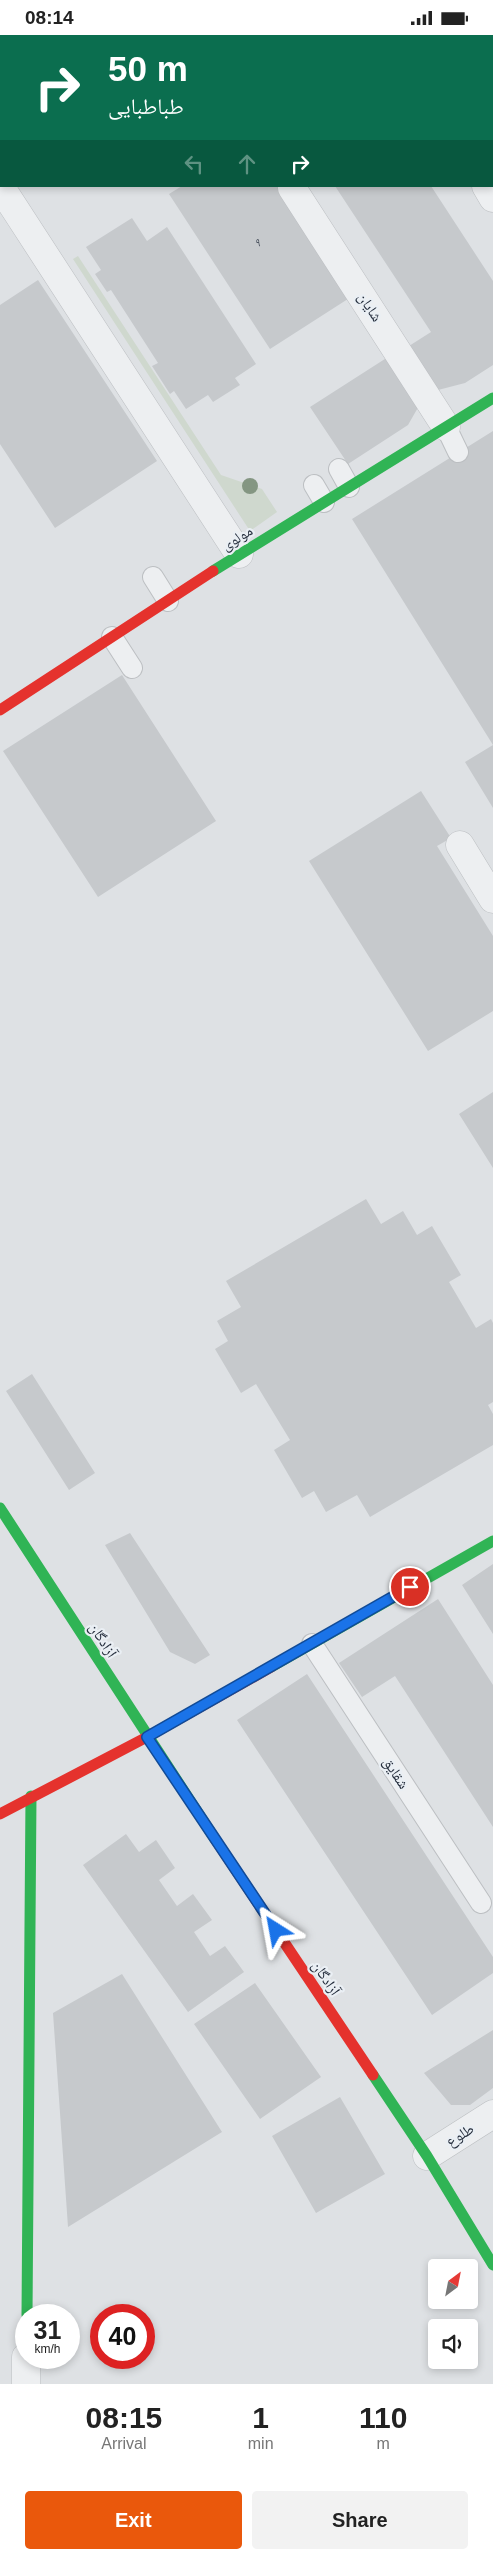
<!DOCTYPE html>
<meta charset="utf-8">
<style>
body{margin:0;font-family:Helvetica,"Noto Naskh Arabic",sans-serif;background:#f2f2f2;color:#222;height:100vh;display:flex;flex-direction:column;font-size:19px;white-space:nowrap}
*{box-sizing:border-box;margin:0}
p{font-size:16px;color:#767676}
.icon{flex:none;width:28px;height:28px;fill:none;stroke:currentColor;stroke-width:2;stroke-linecap:round;stroke-linejoin:round}
.map{position:relative;height:2349px;overflow:hidden}
.sheet{display:flex;flex-direction:column;background:#fff;flex:1}
.sheet>*{flex:none}
.hud{position:absolute;left:0px;top:0px;width:494px;height:152px;box-shadow:0 2px 8px #0003;background:#0b6e4f;color:#fff;overflow:hidden}
.needle{width:32px;rotate:32deg}
.buttons{position:absolute;left:428px;top:2224px;display:grid;gap:10px}
.buttons a{display:grid;place-items:center;width:50px;height:50px;border-radius:5px;background:#fff;box-shadow:0 2px 8px #0003;font-size:25px}
.speed{position:absolute;left:15px;top:2269px;display:flex;gap:10px;font-size:25px;font-weight:700;text-align:center}
.speed>*{display:grid;place-content:center;width:65px;height:65px;border-radius:50%;background:#fff;box-shadow:0 2px 8px #0003;line-height:1}
.speed small{font-size:12px;font-weight:400}
.speed .limit{border:8px solid #d22;background:#fff;color:#111}
.pin{position:absolute;display:grid;place-items:center;width:42px;height:42px;color:#fff;margin:-21px;border:2px solid #fff;border-radius:50%;box-shadow:0 1px 5px #0007}
.me{position:absolute;width:55px;margin:-28px;rotate:326deg;stroke-linejoin:round;filter:drop-shadow(0 0 4px #0008)}
.turn{display:flex;align-items:center;gap:18px;height:105px;padding:0 25px;font-size:22px}
.turn .icon{width:65px;height:65px;stroke-width:2.5}
.turn b{display:block;font-size:35px;line-height:42px}
.lanes{display:flex;align-items:center;height:48px;padding:0 25px;background:#0003;justify-content:center;gap:25px;direction:ltr}
.lanes .off{opacity:.35}
.eta{display:flex;justify-content:space-evenly;align-items:center;height:85px;text-align:center}
.eta b{font-size:30px;font-weight:700;line-height:35px}
.action{display:flex;gap:10px;margin-top:auto;padding:10px 25px}
.action a{flex:1;height:58px;border-radius:5px;background:#ea580c;color:#fff;font-size:20px;font-weight:700;line-height:58px;text-align:center}
.action a+a{background:#f2f2f2;color:#222}
.status{display:flex;justify-content:space-between;align-items:center;height:35px;padding:0 25px;background:#fff;direction:ltr}
.status svg{height:14px;fill:currentColor}
.map>svg:first-child{display:block}
</style>
<div class="status"><b>08:14</b><svg viewBox="0 0 49 12"><path d="M0 12V9h3v3zM5 12V6h3v6zM10 12V3h3v9zM15 12V0h3v12zM26 1h20v11H26zM47 4h2v5h-2z"/></svg></div>
<div class="map">
<svg width="493" height="2349" viewBox="0 0 493 2349">
<rect width="100%" height="100%" fill="#dee1e4"/>
<!-- green -->
<path fill="#cfd8ce" d="M 78,221 L 221,440 L 262,454 L 277,477 L 250,496 L 73,224 Z"/>
<!-- building -->
<path fill="#c6c9cc" d="M 182,151 L 286,151 L 351,262 L 270,314 L 169,159 Z
M 335,151 L 431,151 L 493,246 L 493,330 L 465,348 L 438,355 L 409,311 L 431,297 Z
M 132,183 L 147,206 L 167,192 L 256,329 L 235,343 L 240,350 L 213,367 L 208,360 L 186,374 L 174,356 L 170,359 L 152,331 L 158,328 L 111,255 L 107,257 L 95,239 L 101,235 L 86,212 Z
M 38,245 L 157,426 L 55,493 L 0,409 L 0,270 Z
M 388,322 L 420,369 L 408,390 L 348,429 L 310,372 Z
M 493,396 L 493,710 L 352,484 Z
M 122,640 L 216,786 L 98,862 L 3,716 Z
M 493,710 L 493,773 L 465,727 Z
M 421,756 L 451,803 L 437,811 L 493,901 L 493,976 L 428,1016 L 309,826 Z
M 493,1057 L 493,1133 L 459,1079 Z
M 366,1164 L 381,1189 L 403,1176 L 417,1200 L 432,1191 L 461,1240 L 449,1247 L 476,1293 L 491,1284 L 493,1288 L 493,1367 L 488,1370 L 493,1379 L 493,1410 L 370,1482 L 357,1460 L 326,1477 L 314,1456 L 302,1463 L 274,1415 L 290,1405 L 256,1349 L 241,1358 L 215,1314 L 228,1306 L 217,1286 L 241,1272 L 226,1246 Z
M 32,1339 L 95,1438 L 69,1455 L 6,1356 Z
M 130,1498 L 210,1620 L 195,1629 L 170,1617 L 105,1510 Z
M 493,1529 L 493,1599 L 462,1550 Z
M 438,1564 L 493,1650 L 493,1792 L 395,1641 L 362,1662 L 339,1628 Z
M 307,1639 L 493,1922 L 493,1938 L 432,1980 L 237,1685 Z
M 126,1799 L 139,1817 L 156,1805 L 175,1833 L 159,1845 L 177,1871 L 193,1859 L 212,1885 L 194,1897 L 210,1921 L 225,1911 L 244,1937 L 188,1977 L 83,1830 Z
M 122,1939 L 222,2097 L 68,2192 L 53,1978 Z
M 255,1948 L 321,2042 L 260,2084 L 194,1989 Z
M 493,1995 L 493,2053 L 470,2070 L 451,2070 L 424,2038 Z
M 340,2062 L 385,2139 L 316,2178 L 272,2101 Z"/>
<g fill="none" stroke-linecap="round" stroke-linejoin="round">
<!-- lane casing -->
<g stroke="#bcbfc2" stroke-width="22">
<path id="lane" d="M 446,392 L 458,417
M 339,434 L 349,452
M 314,450 L 324,467
M 153,542 L 168,566
M 112,602 L 132,633
M 312,1609 L 481,1868"/>
</g>
<!-- street casing -->
<g stroke="#bcbfc2" stroke-width="29">
<path id="street" d="M 388,0 L 389,1
M 0,151 L 239,519
M 486,151 L 493,163
M 292,153 L 446,392
M 460,810 L 493,864
M 427,2121 L 493,2079
M 26,2349 L 26,2322"/>
</g>
<!-- lane -->
<use href="#lane" stroke="#edeff1" stroke-width="20"/>
<!-- street -->
<use href="#street" stroke="#edeff1" stroke-width="28"/>
<!-- fast -->
<path stroke="#30b455" stroke-width="11" d="M 213,536 L 493,363
M 0,1473 L 215,1804
M 271,1632 L 493,1506
M 373,2040 L 427,2121 L 493,2230
M 27,2280 L 31,1761"/>
<!-- jam -->
<path stroke="#e5322d" stroke-width="11" d="M 0,675 L 213,536
M 0,1779 L 147,1702 L 271,1632
M 215,1804 L 373,2040"/>
</g>
<!-- trees -->
<circle fill="#849682" cx="250" cy="451" r="8"/>
<g fill="none" stroke-linecap="round" stroke-linejoin="round">
<!-- route casing -->
<g stroke="#114b97" stroke-width="12">
<path id="route" d="M 276,1895 L 147,1702 L 410,1552"/>
</g>
<!-- route -->
<use href="#route" stroke="#1a73e8" stroke-width="9"/>
</g>
<g text-anchor="middle" stroke-width="4.5" stroke-linejoin="round" paint-order="stroke">
<!-- number labels -->
<g font-size="12" fill="#4e5662">
<text x="258" y="211">۹</text>
</g>
<!-- street labels -->
<g font-size="15" fill="#252e3d" stroke="#eaeff4">
<text transform="translate(370 272) rotate(57)" y="5">شایان</text>
<text transform="translate(237 503) rotate(-32)" y="5">مولوی</text>
<text transform="translate(103 1605) rotate(57)" y="5">آزادگان</text>
<text transform="translate(396 1738) rotate(57)" y="5">شقایق</text>
<text transform="translate(326 1943) rotate(56)" y="5">آزادگان</text>
<text transform="translate(460 2100) rotate(-32)" y="5">طلوع</text>
</g>
</g>
</svg>
<div class="buttons">
<a><svg class="needle" viewBox="-14 -14 28 28"><path d="M0-13l5 13h-10z" fill="#e53935"/><path d="M0 13l5-13h-10z" fill="#767676"/></svg></a>
<a><svg class="icon" aria-label="sound" viewBox="0 0 24 24"><path d="M4 9h4l5-4v14l-5-4H4zM17 9q2 3 0 6"/></svg></a>
</div>
<div class="speed"><div>31<small>km/h</small></div><div class="limit">40</div></div>
<div class="pin" style="left:410px;top:1552px;background:#d93025"><svg class="icon" aria-label="arrive" viewBox="0 0 24 24"><path d="M6 21V4h12l-3 4 3 4H6"/></svg></div>
<svg class="me" style="left:276px;top:1895px" viewBox="-20 -20 40 40"><path d="M0-17L14 15 0 8-14 15z" fill="#1a73e8" stroke="#fff" stroke-width="4"/></svg>
<div class="hud">
<div class="turn"><svg class="icon" aria-label="right" viewBox="0 0 24 24"><path d="M7 20v-9h11M14 6l5 5-5 5"/></svg><div><b>50 m</b>طباطبایی</div></div>
<div class="lanes"><svg class="icon off" aria-label="left" viewBox="0 0 24 24"><path d="M17 20v-9H6M10 6l-5 5 5 5"/></svg><svg class="icon off" aria-label="ahead" viewBox="0 0 24 24"><path d="M12 20V5M6 11l6-6 6 6"/></svg><svg class="icon" aria-label="right" viewBox="0 0 24 24"><path d="M7 20v-9h11M14 6l5 5-5 5"/></svg></div>
</div>
</div>
<section class="sheet">
<div class="eta">
<div><b>08:15</b><p>Arrival</p></div>
<div><b>1</b><p>min</p></div>
<div><b>110</b><p>m</p></div>
</div>
<div class="action"><a>Exit</a><a>Share</a></div>
</section>
